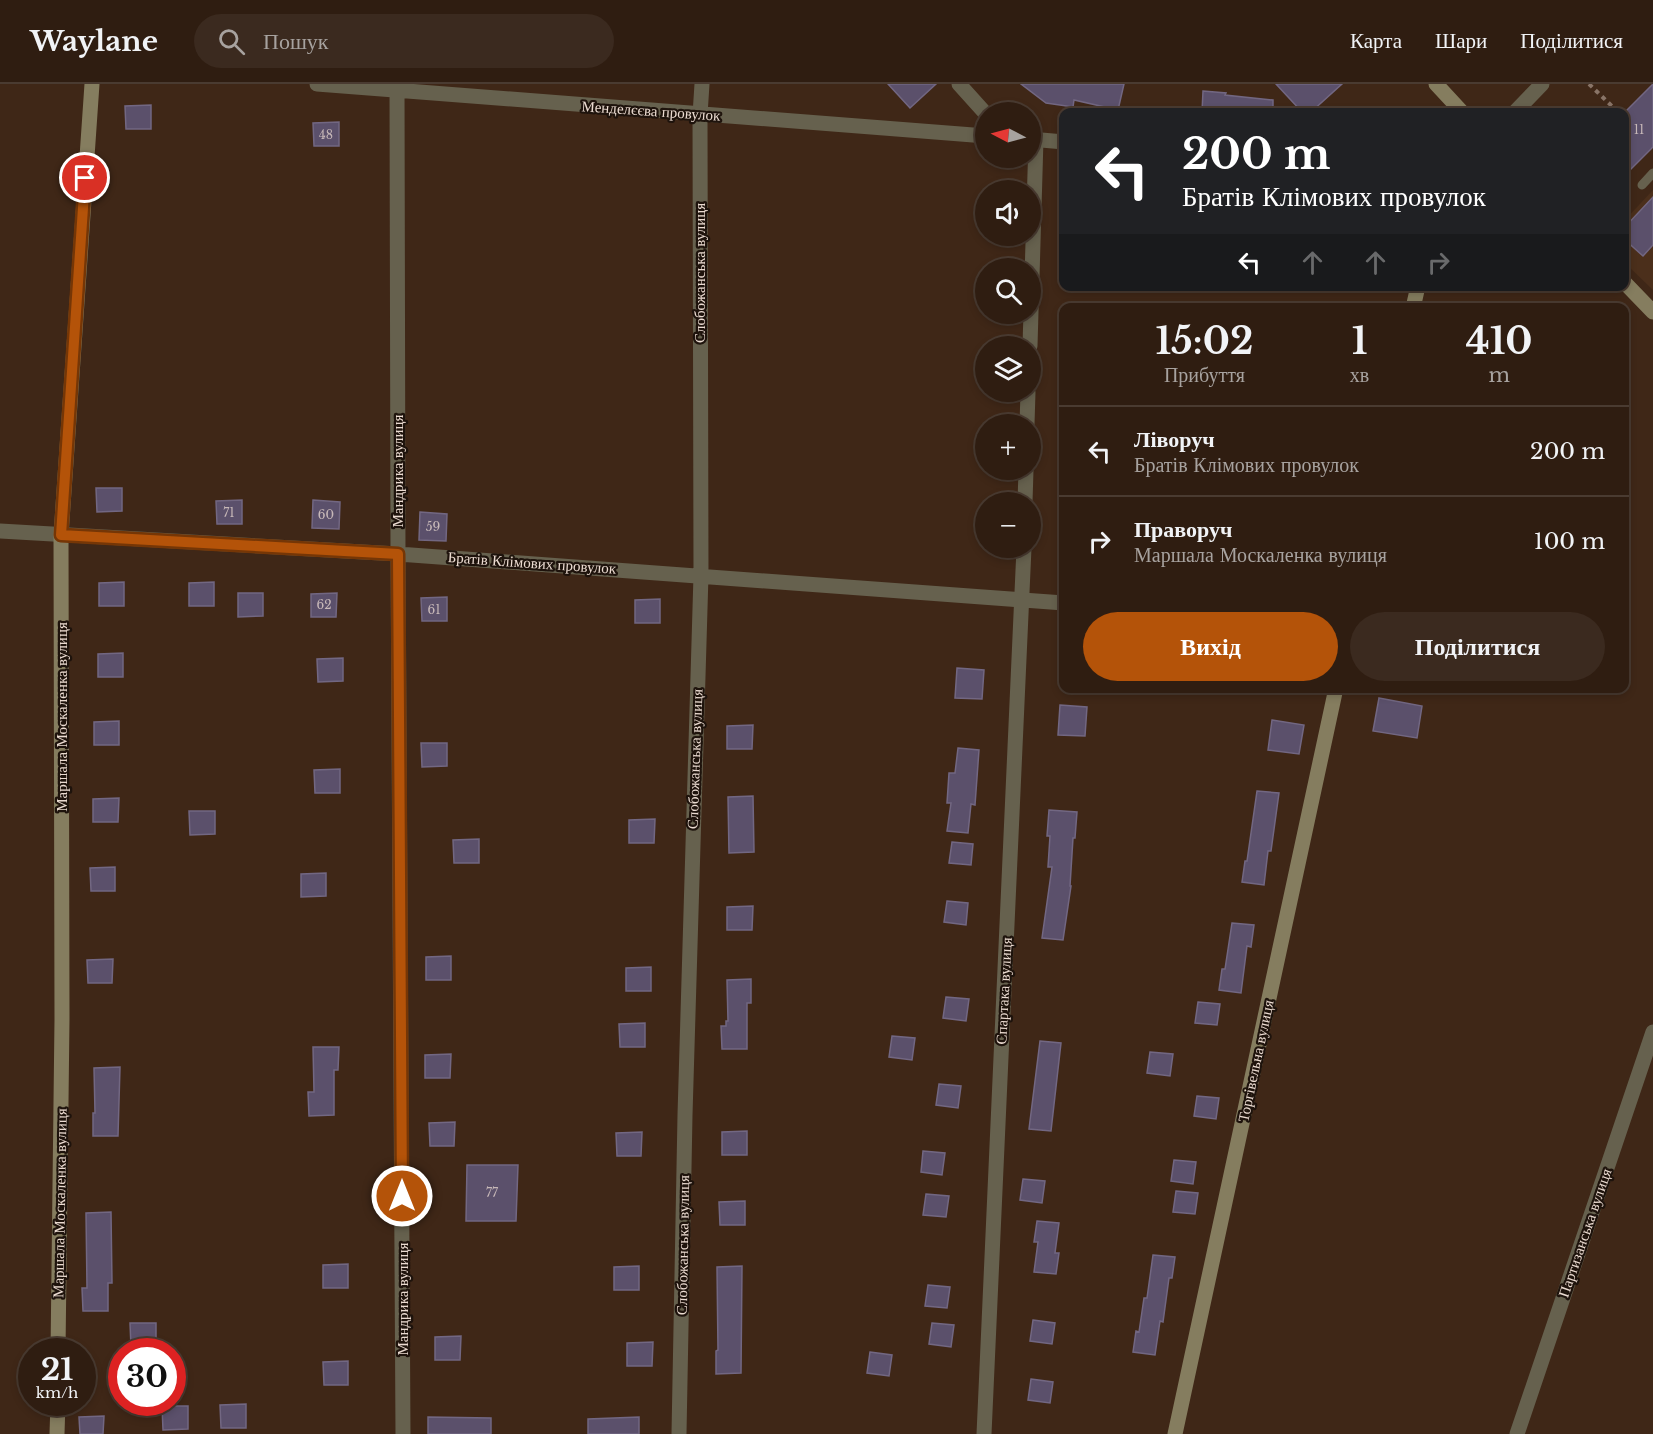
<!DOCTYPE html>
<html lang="uk">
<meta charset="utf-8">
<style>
body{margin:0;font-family:"Libre Baskerville",serif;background:#3b2a1f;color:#f1f3f6;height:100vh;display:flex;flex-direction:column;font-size:22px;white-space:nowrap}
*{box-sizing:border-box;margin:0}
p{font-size:20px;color:#a7a29f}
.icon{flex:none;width:33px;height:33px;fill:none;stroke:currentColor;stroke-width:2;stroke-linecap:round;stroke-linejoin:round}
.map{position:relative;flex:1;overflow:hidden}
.details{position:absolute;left:1059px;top:219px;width:570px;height:390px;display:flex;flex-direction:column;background:#2f1d11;border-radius:12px;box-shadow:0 3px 9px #0003,0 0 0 2px #4a3b31}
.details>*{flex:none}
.banner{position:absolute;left:1059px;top:24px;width:570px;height:183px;border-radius:12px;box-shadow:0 3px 9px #0003,0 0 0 2px #4a3b31;background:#202124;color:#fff;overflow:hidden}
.needle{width:39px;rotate:276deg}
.controls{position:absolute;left:975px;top:18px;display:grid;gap:12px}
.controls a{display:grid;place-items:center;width:66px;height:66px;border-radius:50%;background:#2f1d11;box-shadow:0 3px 9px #0003,0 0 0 2px #4a3b31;font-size:30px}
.speed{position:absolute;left:18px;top:1254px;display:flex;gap:12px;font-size:30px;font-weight:700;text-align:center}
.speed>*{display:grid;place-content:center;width:78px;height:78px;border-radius:50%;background:#2f1d11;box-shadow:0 3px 9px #0003,0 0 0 2px #4a3b31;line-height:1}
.speed small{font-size:15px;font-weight:400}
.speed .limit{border:9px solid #d22;background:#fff;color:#111}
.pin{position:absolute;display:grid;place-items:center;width:51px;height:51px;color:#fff;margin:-26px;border:3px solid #fff;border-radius:50%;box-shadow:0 2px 6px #0007}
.me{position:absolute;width:66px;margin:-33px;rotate:0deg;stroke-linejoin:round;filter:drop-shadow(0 0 4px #0008)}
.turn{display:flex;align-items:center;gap:21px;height:126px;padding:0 24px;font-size:27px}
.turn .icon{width:78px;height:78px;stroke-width:2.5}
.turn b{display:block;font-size:42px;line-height:51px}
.lanes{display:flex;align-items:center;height:57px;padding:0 24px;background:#0003;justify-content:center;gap:30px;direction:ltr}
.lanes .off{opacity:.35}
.eta{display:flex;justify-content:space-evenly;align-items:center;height:102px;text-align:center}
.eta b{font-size:36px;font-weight:700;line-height:42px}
.cta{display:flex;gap:12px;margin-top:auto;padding:12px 24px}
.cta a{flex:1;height:69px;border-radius:36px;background:#b45309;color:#fff;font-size:24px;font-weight:700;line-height:69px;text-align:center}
.cta a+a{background:#3b2a1f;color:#f1f3f6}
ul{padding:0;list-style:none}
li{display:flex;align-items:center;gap:18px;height:90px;padding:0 24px;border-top:2px solid #4a3b31}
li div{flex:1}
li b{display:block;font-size:22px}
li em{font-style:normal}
header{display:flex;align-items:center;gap:36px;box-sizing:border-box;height:84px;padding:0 30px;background:#2f1d11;border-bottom:2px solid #4a3b31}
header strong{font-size:28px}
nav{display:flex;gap:33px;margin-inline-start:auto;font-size:21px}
.search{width:420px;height:54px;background:#3b2a1f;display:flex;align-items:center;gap:15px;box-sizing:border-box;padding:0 21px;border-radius:33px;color:#a7a29f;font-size:22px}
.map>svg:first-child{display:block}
</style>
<header>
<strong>Waylane</strong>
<div class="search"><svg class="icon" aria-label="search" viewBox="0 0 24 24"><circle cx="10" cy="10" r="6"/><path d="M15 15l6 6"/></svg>Пошук</div>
<nav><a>Карта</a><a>Шари</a><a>Поділитися</a></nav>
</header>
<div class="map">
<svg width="1653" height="1350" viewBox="0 0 1653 1350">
<rect width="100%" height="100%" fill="#3f2717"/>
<!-- built -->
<path fill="#4b2f1b" d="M 1653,106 L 1653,206 L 1625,179 L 1624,137 Z"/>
<!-- building -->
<path fill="#5b506b" stroke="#726782" stroke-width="1.5" d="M 888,0 L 936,0 L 910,24 Z
M 1021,0 L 1124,0 L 1118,26 L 1074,16 L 1073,23 L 1046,19 Z
M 1276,0 L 1342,0 L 1311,28 L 1302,28 Z
M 1653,0 L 1653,63 L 1624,92 L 1624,29 Z
M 1203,7 L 1226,9 L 1225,11 L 1273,16 L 1273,28 L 1202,28 Z
M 151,21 L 151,45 L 126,45 L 125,22 Z
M 339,38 L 339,62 L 314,62 L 313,39 Z
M 1653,113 L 1653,161 L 1643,172 L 1624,155 L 1624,144 Z
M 96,404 L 122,404 L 122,427 L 97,428 Z
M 242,416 L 242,440 L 217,440 L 216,417 Z
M 313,416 L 340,418 L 339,445 L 312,444 Z
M 420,428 L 447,430 L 446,457 L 419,456 Z
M 124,498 L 124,522 L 99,522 L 99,499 Z
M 214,498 L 214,522 L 189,522 L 189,499 Z
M 238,509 L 263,509 L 263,532 L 238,533 Z
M 337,509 L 336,533 L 311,533 L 311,510 Z
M 447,513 L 447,537 L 422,537 L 421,514 Z
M 660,515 L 660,539 L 635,539 L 635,516 Z
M 123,569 L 123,593 L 98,593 L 98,570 Z
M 343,574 L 343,597 L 318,598 L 317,575 Z
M 957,584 L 984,586 L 982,615 L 955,614 Z
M 1379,614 L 1422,622 L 1417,654 L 1373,647 Z
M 1060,621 L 1087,623 L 1085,652 L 1058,651 Z
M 1272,636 L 1304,641 L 1299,670 L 1268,666 Z
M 119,637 L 119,661 L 94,661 L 94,638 Z
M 753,641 L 752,665 L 727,665 L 727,642 Z
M 421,659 L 447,659 L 447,682 L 422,683 Z
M 958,664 L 979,666 L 975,721 L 971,720 L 968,749 L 947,747 L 951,719 L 947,719 L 949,689 L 955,689 Z
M 340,685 L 340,709 L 315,709 L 314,686 Z
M 1257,707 L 1279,709 L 1271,767 L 1268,767 L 1264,801 L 1242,798 L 1245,777 L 1247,777 Z
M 753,712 L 754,768 L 729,769 L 728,713 Z
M 119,714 L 118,738 L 93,738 L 93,715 Z
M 1049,726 L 1077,728 L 1075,754 L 1073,754 L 1070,802 L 1071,802 L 1063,856 L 1042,854 L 1052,783 L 1048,783 L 1050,752 L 1047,752 Z
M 189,727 L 215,727 L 215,750 L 190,751 Z
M 655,735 L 654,759 L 629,759 L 629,736 Z
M 479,755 L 479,779 L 454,779 L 453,756 Z
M 952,758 L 973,760 L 971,781 L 949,779 Z
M 115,783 L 115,807 L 91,807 L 90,784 Z
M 326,789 L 326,812 L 301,813 L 301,790 Z
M 947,817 L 968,819 L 966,841 L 944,838 Z
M 753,822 L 752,846 L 727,846 L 727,823 Z
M 1232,839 L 1254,841 L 1251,863 L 1247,862 L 1241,909 L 1219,906 L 1222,885 L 1225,885 Z
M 451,872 L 451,896 L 426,896 L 426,873 Z
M 113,875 L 112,899 L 88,899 L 87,876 Z
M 651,883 L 651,907 L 626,907 L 626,884 Z
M 751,895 L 751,919 L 747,919 L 747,965 L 722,965 L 721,942 L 726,942 L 726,937 L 728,937 L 727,896 Z
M 946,913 L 969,915 L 966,937 L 943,934 Z
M 1198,918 L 1220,920 L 1217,941 L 1195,939 Z
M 645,939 L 645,963 L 620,963 L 619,940 Z
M 892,952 L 915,954 L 912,976 L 889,973 Z
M 1040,957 L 1061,959 L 1051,1047 L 1029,1045 Z
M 313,963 L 339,963 L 338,986 L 334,986 L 334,1031 L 309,1032 L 308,1008 L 314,1008 Z
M 1150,968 L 1173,970 L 1170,992 L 1147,989 Z
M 451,970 L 450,994 L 425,994 L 425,971 Z
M 120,983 L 118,1052 L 93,1052 L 93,1029 L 95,1029 L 94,984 Z
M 939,1000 L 961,1002 L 958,1024 L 936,1021 Z
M 1197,1012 L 1219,1014 L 1216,1035 L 1194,1032 Z
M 455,1038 L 454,1062 L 430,1062 L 429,1039 Z
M 747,1047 L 747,1071 L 722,1071 L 722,1048 Z
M 642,1048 L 641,1072 L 617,1072 L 616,1049 Z
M 923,1067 L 945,1069 L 942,1091 L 921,1088 Z
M 1174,1076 L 1196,1078 L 1193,1100 L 1171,1097 Z
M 467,1081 L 518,1081 L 516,1137 L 466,1137 Z
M 1023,1095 L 1045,1097 L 1042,1119 L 1020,1116 Z
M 1176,1107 L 1198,1109 L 1195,1130 L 1173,1128 Z
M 926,1110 L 949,1112 L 946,1133 L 923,1131 Z
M 745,1117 L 745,1141 L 720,1141 L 719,1118 Z
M 111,1128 L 112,1199 L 108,1199 L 108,1227 L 83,1227 L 82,1204 L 87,1204 L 86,1129 Z
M 1037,1137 L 1059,1139 L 1055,1169 L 1059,1169 L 1056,1190 L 1034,1188 L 1038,1158 L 1034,1158 Z
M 1153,1171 L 1175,1173 L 1172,1194 L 1169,1194 L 1163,1238 L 1160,1237 L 1155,1271 L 1133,1268 L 1136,1247 L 1139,1248 L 1144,1214 L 1147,1214 Z
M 348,1180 L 348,1204 L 323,1204 L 323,1181 Z
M 639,1182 L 639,1206 L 614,1206 L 614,1183 Z
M 742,1182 L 741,1289 L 716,1290 L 716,1267 L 718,1266 L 717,1183 Z
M 928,1201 L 950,1203 L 947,1224 L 925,1222 Z
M 1033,1236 L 1055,1239 L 1052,1260 L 1030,1257 Z
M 130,1239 L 156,1239 L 156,1262 L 131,1263 Z
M 932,1239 L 954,1241 L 951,1263 L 929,1260 Z
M 461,1252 L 460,1276 L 435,1276 L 435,1253 Z
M 653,1258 L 652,1282 L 627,1282 L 627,1259 Z
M 870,1268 L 892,1271 L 889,1292 L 867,1289 Z
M 348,1277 L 348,1301 L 324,1301 L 323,1278 Z
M 1031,1295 L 1053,1298 L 1050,1319 L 1028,1316 Z
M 246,1320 L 246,1344 L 221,1344 L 220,1321 Z
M 162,1322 L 188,1322 L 188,1345 L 163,1346 Z
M 104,1332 L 103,1350 L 80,1350 L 79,1333 Z
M 428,1333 L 491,1334 L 491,1350 L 428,1350 Z
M 639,1333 L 639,1350 L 588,1350 L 588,1335 Z"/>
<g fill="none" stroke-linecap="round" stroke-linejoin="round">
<!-- path -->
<path stroke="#897467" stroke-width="4" stroke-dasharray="4.5 4.5" stroke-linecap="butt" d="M 1589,0 L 1618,28"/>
<!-- lane -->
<path stroke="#66614e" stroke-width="9" d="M 1642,101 L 1653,89"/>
<!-- street -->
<path stroke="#66614e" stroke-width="15" d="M 317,0 L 986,52
M 397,0 L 398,470 L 403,1350
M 959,0 L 986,30
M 1515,28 L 1542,0
M 1030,55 L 1064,58
M 1030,262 L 1036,55
M 1027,340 L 1028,308
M 1025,418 L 1026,386
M 0,447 L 398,470 L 1064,519
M 679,1350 L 685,1031 L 701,491 L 700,31 L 702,0
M 984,1350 L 1024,464
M 1517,1350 L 1653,948"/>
<!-- secondary -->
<path stroke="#857d5f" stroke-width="15" d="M 1436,0 L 1462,28
M 1624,198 L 1653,228
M 1413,224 L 1418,202
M 58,1268 L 62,935 L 61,451 L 92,0
M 57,1350 L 58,1318
M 1175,1350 L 1336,604"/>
</g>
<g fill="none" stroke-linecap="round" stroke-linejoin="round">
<!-- route casing -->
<g stroke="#753606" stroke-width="15">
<path id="route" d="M 85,94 L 61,451 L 398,470 L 402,1112"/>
</g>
<!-- route -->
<use href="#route" stroke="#b45309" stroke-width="10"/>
</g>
<g text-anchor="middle" stroke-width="4.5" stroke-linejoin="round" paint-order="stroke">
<!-- number labels -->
<g font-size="12" fill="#c7b8b8">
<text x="1639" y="50">11</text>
<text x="326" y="55">48</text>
<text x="229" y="433">71</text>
<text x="326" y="435">60</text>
<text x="433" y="447">59</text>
<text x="324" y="525">62</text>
<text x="434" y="530">61</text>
<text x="492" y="1113">77</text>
</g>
<!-- street labels -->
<g font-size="15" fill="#ebdbd1" stroke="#1e130c">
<text transform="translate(651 27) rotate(4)" y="5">Менделєєва провулок</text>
<text transform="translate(700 189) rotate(-90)" y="5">Слобожанська вулиця</text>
<text transform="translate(398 387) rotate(-90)" y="5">Мандрика вулиця</text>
<text transform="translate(532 479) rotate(4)" y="5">Братів Клімових провулок</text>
<text transform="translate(62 633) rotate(-90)" y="5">Маршала Москаленка вулиця</text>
<text transform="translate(695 675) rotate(-88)" y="5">Слобожанська вулиця</text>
<text transform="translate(1004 907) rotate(-87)" y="5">Спартака вулиця</text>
<text transform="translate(1256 977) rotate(-78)" y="5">Торгівельна вулиця</text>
<text transform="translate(60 1119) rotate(-89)" y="5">Маршала Москаленка вулиця</text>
<text transform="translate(1585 1149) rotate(-71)" y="5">Партизанська вулиця</text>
<text transform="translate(683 1161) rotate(-89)" y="5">Слобожанська вулиця</text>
<text transform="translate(403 1215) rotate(-90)" y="5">Мандрика вулиця</text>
</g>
</g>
</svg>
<div class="controls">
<a><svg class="needle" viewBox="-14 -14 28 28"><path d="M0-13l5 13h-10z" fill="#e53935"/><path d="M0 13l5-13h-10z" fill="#a7a29f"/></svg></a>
<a><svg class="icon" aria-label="sound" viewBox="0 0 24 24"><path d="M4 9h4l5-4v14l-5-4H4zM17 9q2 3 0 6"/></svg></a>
<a><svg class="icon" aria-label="search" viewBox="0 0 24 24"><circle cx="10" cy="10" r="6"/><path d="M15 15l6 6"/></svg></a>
<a><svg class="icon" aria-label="layers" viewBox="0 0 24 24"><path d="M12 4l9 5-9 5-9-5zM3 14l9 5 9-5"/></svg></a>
<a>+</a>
<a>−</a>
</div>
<div class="speed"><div>21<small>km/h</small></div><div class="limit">30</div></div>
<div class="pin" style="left:85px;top:94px;background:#d93025"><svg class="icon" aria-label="arrive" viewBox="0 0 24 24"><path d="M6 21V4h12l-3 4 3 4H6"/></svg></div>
<svg class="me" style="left:402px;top:1112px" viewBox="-20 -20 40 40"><circle r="17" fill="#b45309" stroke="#fff" stroke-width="3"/><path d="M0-11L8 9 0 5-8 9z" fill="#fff"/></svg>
<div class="banner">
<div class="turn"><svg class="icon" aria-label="left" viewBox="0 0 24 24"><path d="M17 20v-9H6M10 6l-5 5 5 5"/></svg><div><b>200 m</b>Братів Клімових провулок</div></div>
<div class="lanes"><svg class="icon" aria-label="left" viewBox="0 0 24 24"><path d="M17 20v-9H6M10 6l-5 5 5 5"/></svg><svg class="icon off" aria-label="ahead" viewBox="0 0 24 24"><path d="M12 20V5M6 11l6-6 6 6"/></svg><svg class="icon off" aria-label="ahead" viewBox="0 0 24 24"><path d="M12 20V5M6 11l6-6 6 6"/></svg><svg class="icon off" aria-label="right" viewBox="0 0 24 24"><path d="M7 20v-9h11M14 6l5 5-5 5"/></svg></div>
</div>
<section class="details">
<div class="eta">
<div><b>15:02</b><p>Прибуття</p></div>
<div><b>1</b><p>хв</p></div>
<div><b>410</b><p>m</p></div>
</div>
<ul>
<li><svg class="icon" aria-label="left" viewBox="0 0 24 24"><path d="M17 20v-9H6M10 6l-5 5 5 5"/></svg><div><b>Ліворуч</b><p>Братів Клімових провулок</p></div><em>200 m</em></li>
<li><svg class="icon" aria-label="right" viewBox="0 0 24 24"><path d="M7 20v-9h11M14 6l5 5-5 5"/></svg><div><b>Праворуч</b><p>Маршала Москаленка вулиця</p></div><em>100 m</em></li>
</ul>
<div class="cta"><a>Вихід</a><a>Поділитися</a></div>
</section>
</div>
